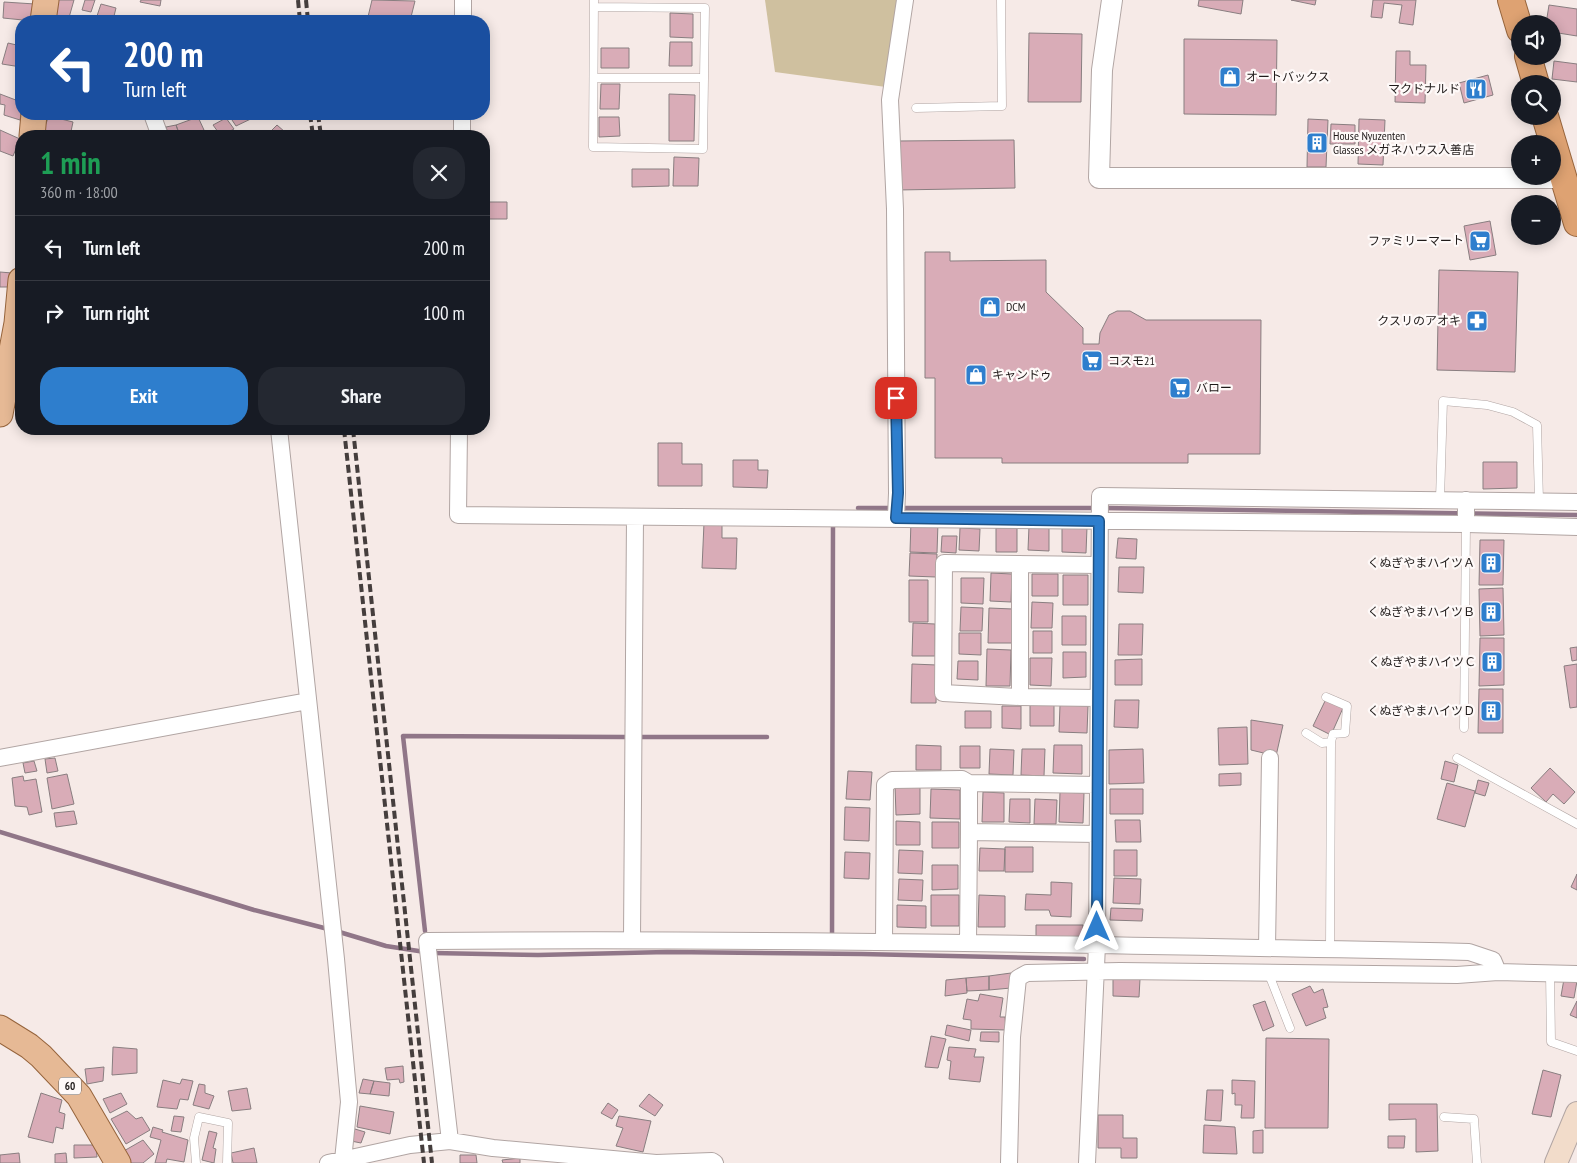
<!DOCTYPE html>
<meta charset="utf-8">
<style>
body{margin:0;font-family:"PT Sans Narrow","Noto Sans JP",sans-serif;background:#242831;color:#f1f3f6;height:100vh;display:flex;flex-direction:column;font-size:19px;white-space:nowrap}
*{box-sizing:border-box;margin:0}
p{font-size:16px;color:#9ea1a6}
.icon{flex:none;width:28px;height:28px;fill:none;stroke:currentColor;stroke-width:2;stroke-linecap:round;stroke-linejoin:round}
.map{position:relative;flex:1;overflow:hidden}
.drawer{position:absolute;left:15px;top:130px;width:475px;height:305px;display:flex;flex-direction:column;background:#171b24;border-radius:20px;box-shadow:0 2px 12px #0003}
.drawer>*{flex:none}
.banner{position:absolute;left:15px;top:15px;width:475px;height:105px;border-radius:20px;box-shadow:0 2px 12px #0003;background:#1a4fa0;color:#fff;overflow:hidden}
.controls{position:absolute;left:1511px;top:15px;display:grid;gap:10px}
.controls a{display:grid;place-items:center;width:50px;height:50px;border-radius:50%;background:#171b24;box-shadow:0 2px 12px #0003;font-size:25px}
.pin{position:absolute;display:grid;place-items:center;width:42px;height:42px;color:#fff;margin:-21px;border-radius:10px;box-shadow:0 2px 8px #0006}
.me{position:absolute;width:55px;margin:-28px;rotate:0deg;stroke-linejoin:round;filter:drop-shadow(0 0 4px #0008)}
.turn{display:flex;align-items:center;gap:18px;height:105px;padding:0 25px;font-size:22px}
.turn .icon{width:65px;height:65px;stroke-width:2.5}
.turn b{display:block;font-size:35px;line-height:42px}
.round{display:grid;place-items:center;flex:none;width:52px;height:52px;border-radius:20px;background:#242831}
.overview{display:flex;align-items:center;justify-content:space-between;height:85px;padding:0 25px}
h1{font-size:30px;font-weight:700;line-height:38px;color:#1e9e55}
.primary-button{display:flex;gap:10px;margin-top:auto;padding:10px 25px}
.primary-button a{flex:1;height:58px;border-radius:20px;background:#2e7ecd;color:#fff;font-size:20px;font-weight:700;line-height:58px;text-align:center}
.primary-button a+a{background:#242831;color:#f1f3f6}
ul{padding:0;list-style:none}
li{display:flex;align-items:center;gap:15px;height:65px;padding:0 25px;border-top:1px solid #363941}
li div{flex:1}
li b{display:block;font-size:19px}
li em{font-style:normal}
.map>svg:first-child{display:block}
</style>
<div class="map">
<svg width="1577" height="1163" viewBox="0 0 1577 1163">
<rect width="100%" height="100%" fill="#f6eae7"/>
<!-- green -->
<path fill="#cfc09f" d="M 765,0 L 900,0 L 886,87 L 775,72 Z"/>
<g fill="none" stroke-linecap="round" stroke-linejoin="round">
<!-- stream -->
<path stroke="#907688" stroke-width="4.5" d="M 858,508 L 1096,508
M 1103,508 L 1577,515
M 0,832 L 254,910 L 328,929
M 336,931 L 386,946 L 425,952
M 425,931 L 403,736 L 624,737 L 767,737
M 832,939 L 833,523
M 433,953 L 538,955 L 667,952 L 862,954 L 1084,959"/>
</g>
<!-- building -->
<path fill="#d9acb7" stroke="#897e80" d="M 57,0 L 74,0 L 68,21 L 57,21 L 51,19 Z
M 85,0 L 95,0 L 91,12 L 82,10 Z
M 141,0 L 161,0 L 160,6 L 140,2 Z
M 372,0 L 415,1 L 410,21 L 367,21 Z
M 1199,0 L 1243,0 L 1241,14 L 1198,6 Z
M 1291,0 L 1316,0 L 1315,5 Z
M 1373,0 L 1416,0 L 1413,25 L 1399,23 L 1402,5 L 1384,3 L 1382,18 L 1371,17 Z
M 4,2 L 35,4 L 33,21 L 3,18 Z
M 101,4 L 116,8 L 113,20 L 97,16 Z
M 1549,5 L 1577,9 L 1577,36 L 1552,32 L 1552,24 L 1546,24 Z
M 670,13 L 693,14 L 693,38 L 670,37 Z
M 224,17 L 244,19 L 244,21 L 224,21 Z
M 1029,33 L 1082,34 L 1081,102 L 1028,102 Z
M 1184,39 L 1277,40 L 1276,115 L 1184,114 Z
M 670,42 L 692,42 L 692,66 L 669,66 Z
M 8,43 L 21,46 L 21,67 L 2,64 Z
M 601,48 L 629,48 L 629,68 L 601,68 Z
M 1396,51 L 1410,51 L 1410,65 L 1426,65 L 1425,103 L 1395,102 Z
M 1554,61 L 1577,64 L 1577,82 L 1552,79 Z
M 1488,75 L 1493,95 L 1464,103 L 1459,83 Z
M 601,84 L 620,84 L 619,109 L 600,109 Z
M 0,94 L 21,102 L 21,114 L 20,120 L 4,115 L 5,105 L 0,104 Z
M 669,94 L 695,95 L 694,141 L 669,141 Z
M 228,114 L 256,114 L 257,116 L 236,126 Z
M 49,116 L 73,122 L 70,136 L 60,136 L 43,131 Z
M 198,117 L 204,130 L 187,136 L 180,136 L 176,125 Z
M 599,117 L 619,117 L 620,136 L 599,137 Z
M 226,118 L 234,129 L 221,136 L 213,125 Z
M 1308,119 L 1328,120 L 1326,167 L 1307,167 Z
M 1359,119 L 1385,120 L 1383,165 L 1358,164 Z
M 1331,124 L 1355,125 L 1355,144 L 1330,144 Z
M 176,125 L 180,136 L 169,136 L 166,127 Z
M 277,125 L 285,132 L 281,136 L 270,136 L 268,134 Z
M 0,130 L 20,139 L 13,156 L 0,151 Z
M 1014,140 L 1015,188 L 897,190 L 897,141 Z
M 674,157 L 699,158 L 698,186 L 673,186 Z
M 632,169 L 669,169 L 669,186 L 632,187 Z
M 484,202 L 507,202 L 507,219 L 484,219 Z
M 1490,221 L 1496,255 L 1470,260 L 1464,226 Z
M 925,252 L 950,252 L 950,261 L 1046,260 L 1046,292 L 1083,328 L 1083,344 L 1099,344 L 1100,333 L 1109,315 L 1117,311 L 1130,311 L 1146,320 L 1261,320 L 1260,454 L 1188,454 L 1188,463 L 1002,463 L 1002,458 L 935,458 L 935,378 L 925,378 Z
M 1439,270 L 1518,272 L 1515,372 L 1437,370 Z
M 0,272 L 12,273 L 11,287 L 0,287 Z
M 21,367 L 21,408 L 10,407 Z
M 658,443 L 682,443 L 682,464 L 702,464 L 702,486 L 658,486 Z
M 733,460 L 758,460 L 758,470 L 768,470 L 767,488 L 733,487 Z
M 1483,462 L 1517,462 L 1517,488 L 1483,489 Z
M 911,521 L 938,522 L 937,553 L 910,552 Z
M 704,523 L 722,523 L 722,538 L 737,538 L 736,569 L 702,568 Z
M 1029,526 L 1049,526 L 1049,551 L 1028,550 Z
M 1062,526 L 1087,527 L 1086,553 L 1062,552 Z
M 960,528 L 980,529 L 979,551 L 959,550 Z
M 996,528 L 1017,528 L 1017,552 L 996,552 Z
M 942,536 L 957,536 L 956,553 L 941,552 Z
M 1118,538 L 1137,539 L 1136,559 L 1116,558 Z
M 1480,540 L 1504,540 L 1503,585 L 1479,585 Z
M 910,553 L 937,554 L 936,577 L 909,576 Z
M 1119,567 L 1144,567 L 1143,593 L 1118,592 Z
M 991,573 L 1012,574 L 1011,602 L 990,601 Z
M 1032,574 L 1058,574 L 1058,596 L 1032,596 Z
M 1063,575 L 1088,575 L 1088,605 L 1063,605 Z
M 961,578 L 984,578 L 983,604 L 961,603 Z
M 909,580 L 928,580 L 928,622 L 909,622 Z
M 1503,588 L 1504,635 L 1480,636 L 1479,589 Z
M 1032,602 L 1053,603 L 1052,628 L 1031,628 Z
M 961,607 L 983,608 L 982,631 L 960,631 Z
M 989,608 L 1013,609 L 1012,643 L 988,643 Z
M 1062,616 L 1086,616 L 1086,645 L 1062,645 Z
M 913,623 L 935,624 L 935,656 L 912,656 Z
M 1119,624 L 1143,624 L 1142,655 L 1118,655 Z
M 1033,631 L 1052,631 L 1052,653 L 1033,653 Z
M 959,633 L 981,633 L 981,655 L 959,654 Z
M 1480,638 L 1504,638 L 1504,685 L 1479,686 Z
M 1577,647 L 1577,660 L 1572,661 L 1570,648 Z
M 987,649 L 1011,650 L 1010,686 L 986,686 Z
M 1063,652 L 1086,652 L 1086,677 L 1063,678 Z
M 1030,658 L 1052,658 L 1051,686 L 1030,685 Z
M 1142,659 L 1142,685 L 1115,685 L 1115,660 Z
M 958,661 L 978,661 L 978,680 L 957,679 Z
M 912,664 L 937,665 L 936,703 L 911,703 Z
M 1577,664 L 1577,707 L 1570,708 L 1564,666 Z
M 1479,689 L 1503,689 L 1503,733 L 1478,733 Z
M 1326,699 L 1343,708 L 1331,735 L 1313,726 Z
M 1115,700 L 1139,700 L 1138,728 L 1114,727 Z
M 1030,704 L 1054,705 L 1054,726 L 1030,726 Z
M 1060,705 L 1088,706 L 1087,733 L 1059,732 Z
M 1002,706 L 1021,706 L 1021,729 L 1002,728 Z
M 965,711 L 991,711 L 991,728 L 965,728 Z
M 1251,720 L 1283,725 L 1276,756 L 1251,750 Z
M 1247,727 L 1248,764 L 1219,765 L 1218,728 Z
M 916,745 L 941,746 L 941,770 L 916,770 Z
M 1054,745 L 1082,745 L 1082,774 L 1053,773 Z
M 960,746 L 980,746 L 980,768 L 960,768 Z
M 990,749 L 1014,750 L 1013,775 L 989,774 Z
M 1022,749 L 1045,749 L 1044,776 L 1021,775 Z
M 1143,749 L 1144,783 L 1109,784 L 1109,750 Z
M 55,758 L 58,771 L 47,773 L 45,759 Z
M 34,761 L 37,771 L 25,773 L 23,763 Z
M 1445,761 L 1458,765 L 1454,782 L 1441,779 Z
M 1550,768 L 1575,792 L 1564,804 L 1553,794 L 1546,802 L 1531,788 Z
M 848,771 L 872,772 L 870,800 L 846,799 Z
M 1241,773 L 1241,785 L 1219,786 L 1219,774 Z
M 67,774 L 74,804 L 52,809 L 47,778 Z
M 23,776 L 24,781 L 36,779 L 42,812 L 29,815 L 27,807 L 15,806 L 12,778 Z
M 1478,780 L 1489,783 L 1485,796 L 1475,793 Z
M 1447,783 L 1475,791 L 1465,827 L 1437,819 Z
M 920,785 L 920,814 L 896,815 L 895,786 Z
M 931,789 L 960,790 L 960,819 L 930,818 Z
M 1110,789 L 1143,789 L 1143,814 L 1110,814 Z
M 983,792 L 1004,793 L 1004,822 L 982,822 Z
M 1060,792 L 1084,793 L 1083,823 L 1059,822 Z
M 1010,799 L 1030,799 L 1030,823 L 1009,822 Z
M 1035,799 L 1057,800 L 1056,824 L 1034,824 Z
M 845,807 L 870,808 L 869,841 L 844,840 Z
M 74,811 L 77,824 L 56,827 L 54,813 Z
M 1115,820 L 1140,820 L 1141,842 L 1116,842 Z
M 896,821 L 920,822 L 920,845 L 896,845 Z
M 932,822 L 959,822 L 959,848 L 932,848 Z
M 1005,847 L 1033,847 L 1033,872 L 1005,872 Z
M 980,848 L 1005,849 L 1004,871 L 979,871 Z
M 899,850 L 923,851 L 922,874 L 898,873 Z
M 1114,850 L 1137,850 L 1137,876 L 1114,876 Z
M 845,852 L 870,853 L 869,879 L 844,878 Z
M 932,865 L 958,865 L 958,889 L 932,890 Z
M 1577,874 L 1577,890 L 1571,887 Z
M 1114,878 L 1141,879 L 1140,904 L 1113,903 Z
M 899,879 L 923,880 L 922,901 L 898,900 Z
M 1051,882 L 1072,883 L 1071,917 L 1051,916 L 1049,910 L 1025,910 L 1026,894 L 1051,895 Z
M 931,895 L 959,895 L 959,926 L 931,926 Z
M 979,895 L 1005,896 L 1005,927 L 978,927 Z
M 897,905 L 926,906 L 926,928 L 897,927 Z
M 1111,908 L 1143,909 L 1142,921 L 1110,920 Z
M 1036,925 L 1083,925 L 1083,939 L 1036,939 Z
M 1011,973 L 1011,988 L 989,990 L 989,976 Z
M 989,976 L 989,990 L 967,991 L 966,978 Z
M 966,978 L 967,993 L 945,996 L 946,980 Z
M 1113,979 L 1140,979 L 1139,997 L 1113,996 Z
M 1564,979 L 1577,981 L 1574,998 L 1561,996 Z
M 1310,986 L 1314,993 L 1323,989 L 1328,1007 L 1323,1008 L 1326,1018 L 1306,1026 L 1292,994 Z
M 980,994 L 1003,998 L 1000,1017 L 1005,1017 L 1006,1030 L 971,1029 L 971,1020 L 963,1019 L 967,999 L 978,1001 Z
M 1265,1001 L 1274,1026 L 1263,1031 L 1253,1005 Z
M 1577,1001 L 1577,1018 L 1570,1015 Z
M 947,1025 L 971,1030 L 969,1041 L 945,1035 Z
M 981,1032 L 999,1032 L 999,1042 L 980,1041 Z
M 931,1036 L 946,1039 L 938,1068 L 925,1067 Z
M 1266,1038 L 1329,1039 L 1328,1128 L 1265,1128 Z
M 113,1047 L 137,1049 L 137,1073 L 112,1075 Z
M 949,1047 L 976,1049 L 974,1057 L 984,1057 L 980,1082 L 949,1079 L 951,1061 L 947,1060 Z
M 403,1066 L 404,1082 L 400,1083 L 399,1079 L 387,1080 L 385,1068 Z
M 104,1067 L 103,1081 L 87,1084 L 85,1069 Z
M 1543,1070 L 1561,1075 L 1551,1117 L 1532,1114 Z
M 182,1079 L 193,1081 L 188,1100 L 180,1099 L 177,1109 L 157,1107 L 163,1080 L 180,1084 Z
M 363,1079 L 374,1081 L 370,1094 L 359,1093 Z
M 1232,1080 L 1255,1081 L 1254,1118 L 1241,1118 L 1242,1105 L 1235,1105 L 1235,1093 L 1232,1094 Z
M 374,1081 L 390,1083 L 389,1096 L 370,1094 Z
M 199,1084 L 205,1085 L 205,1093 L 214,1096 L 209,1109 L 193,1105 Z
M 247,1088 L 251,1109 L 232,1111 L 228,1091 Z
M 1207,1090 L 1223,1090 L 1221,1121 L 1205,1120 Z
M 41,1093 L 62,1100 L 59,1112 L 65,1114 L 63,1129 L 56,1127 L 53,1143 L 28,1137 Z
M 121,1093 L 127,1104 L 110,1113 L 103,1099 Z
M 649,1094 L 663,1105 L 655,1116 L 639,1106 Z
M 608,1103 L 618,1110 L 612,1119 L 601,1113 Z
M 1389,1104 L 1437,1104 L 1438,1151 L 1416,1152 L 1416,1119 L 1389,1120 Z
M 360,1106 L 394,1112 L 390,1134 L 357,1127 Z
M 127,1111 L 136,1119 L 142,1117 L 150,1130 L 126,1144 L 111,1119 Z
M 1098,1115 L 1123,1115 L 1123,1138 L 1137,1138 L 1137,1158 L 1121,1158 L 1121,1148 L 1098,1148 Z
M 174,1116 L 184,1117 L 181,1132 L 171,1131 Z
M 619,1116 L 651,1121 L 643,1152 L 616,1146 L 623,1128 L 616,1126 Z
M 1204,1125 L 1235,1127 L 1237,1154 L 1203,1153 Z
M 153,1127 L 163,1130 L 162,1132 L 188,1140 L 184,1162 L 167,1159 L 166,1163 L 155,1163 L 161,1140 L 150,1137 Z
M 355,1129 L 365,1132 L 361,1143 L 351,1141 Z
M 1263,1130 L 1263,1153 L 1253,1153 L 1253,1131 Z
M 209,1131 L 217,1133 L 213,1148 L 216,1149 L 214,1163 L 202,1160 Z
M 1388,1136 L 1405,1136 L 1404,1148 L 1388,1148 Z
M 143,1140 L 154,1154 L 143,1163 L 131,1163 L 122,1152 Z
M 74,1145 L 96,1145 L 97,1157 L 74,1158 Z
M 254,1148 L 257,1163 L 233,1163 L 231,1153 Z
M 19,1153 L 20,1163 L 0,1163 L 0,1155 Z
M 66,1153 L 67,1163 L 55,1163 L 55,1154 Z
M 460,1155 L 476,1155 L 477,1163 L 460,1163 Z
M 520,1158 L 520,1163 L 503,1163 L 502,1160 Z"/>
<g fill="none" stroke-linecap="round" stroke-linejoin="round">
<!-- service casing -->
<g stroke="#b1a5a3" stroke-width="9">
<path id="service" d="M 594,7 L 705,8 L 703,149 L 593,147 L 594,0
M 594,78 L 704,78
M 916,108 L 1002,106 L 1001,0
M 1440,499 L 1443,401 L 1487,405 L 1513,412 L 1537,425 L 1539,501
M 1326,697 L 1347,706 L 1345,733 L 1333,734 L 1331,742
M 1464,728 L 1466,524
M 1306,733 L 1322,743 L 1331,742 L 1330,949
M 1457,758 L 1577,824
M 1268,972 L 1290,1028
M 1550,973 L 1551,1042 L 1577,1051
M 1444,1117 L 1474,1119 L 1477,1163
M 196,1163 L 194,1138 L 199,1117 L 228,1123 L 227,1163"/>
</g>
<!-- minor casing -->
<g stroke="#b1a5a3" stroke-width="18">
<path id="minor" d="M 463,21 L 463,0
M 152,114 L 160,136
M 462,136 L 462,114
M 279,429 L 336,959 L 349,1102 L 343,1160
M 459,429 L 458,515 L 1466,524
M 1466,500 L 1466,524 L 1577,527
M 896,518 L 897,493 L 895,209 L 890,100 L 905,0
M 1020,564 L 1020,697 L 1098,698
M 1020,697 L 943,693 L 944,563 L 1099,565
M 0,758 L 308,701
M 969,832 L 969,783 L 1098,785
M 632,939 L 635,517
M 884,942 L 885,785 L 892,780 L 962,779 L 969,783
M 968,943 L 969,832 L 1097,834
M 1267,948 L 1270,758
M 450,1141 L 427,941 C 774,938 1122,945 1469,952 L 1493,960 L 1498,972 L 1577,974
M 328,1163 L 410,1145 L 450,1141 L 493,1148 L 656,1163 L 712,1161 L 715,1163
M 1009,1163 L 1012,1037 L 1018,978 L 1027,973 L 1120,971 L 1457,975 L 1498,972
M 1087,1163 L 1097,945 L 1100,496 L 1577,502"/>
</g>
<!-- tertiary casing -->
<g stroke="#b1a5a3" stroke-width="22">
<path id="tertiary" d="M 1112,0 L 1102,70 L 1099,178 L 1563,178"/>
</g>
<!-- secondary casing -->
<g stroke="#b1a5a3" stroke-width="24">
<path id="secondary" d="M 1556,1163 L 1577,1113"/>
</g>
<!-- primary casing -->
<g stroke="#96643c" stroke-width="27">
<path id="primary" d="M 43,21 L 46,0
M 32,136 L 34,114
M 0,414 L 17,323 L 21,280
M 0,1028 L 29,1046 L 41,1056 L 79,1096 L 118,1163"/>
</g>
<!-- trunk casing -->
<g stroke="#96643c" stroke-width="28">
<path id="trunk" d="M 1511,0 L 1520,30
M 1528,56 L 1536,84
M 1545,116 L 1577,223"/>
</g>
<!-- service -->
<use href="#service" stroke="#fff" stroke-width="8"/>
<!-- minor -->
<use href="#minor" stroke="#fff" stroke-width="16"/>
<!-- tertiary -->
<use href="#tertiary" stroke="#fff" stroke-width="20"/>
<!-- secondary -->
<use href="#secondary" stroke="#f2dcca" stroke-width="22"/>
<!-- primary -->
<use href="#primary" stroke="#e6b995" stroke-width="25"/>
<!-- trunk -->
<use href="#trunk" stroke="#dea272" stroke-width="26"/>
<!-- rail -->
<path stroke="#453e3d" stroke-width="4" stroke-dasharray="8 4" stroke-linecap="butt" d="M 298,0 L 300,21
M 306,0 L 308,21
M 310,114 L 313,136
M 318,114 L 321,136
M 344,429 L 424,1163
M 353,429 L 432,1163"/>
</g>
<g fill="none" stroke-linecap="round" stroke-linejoin="round">
<!-- route casing -->
<g stroke="#1e5285" stroke-width="12">
<path id="route" d="M 896,398 L 898,493 L 896,518 L 1099,521 L 1097,927"/>
</g>
<!-- route -->
<use href="#route" stroke="#2e7ecd" stroke-width="9"/>
</g>
<!-- icons -->
<defs>
<g id="shop-square" transform="scale(1.125)"><rect x="-9" y="-9" width="18" height="18" rx="4" fill="#2e7ecd" stroke="#fef9f8"/><path d="M-5-2.5h2.3a2.7 3.5 0 0 1 5.4 0H5L5.5 6h-11ZM-1.5-2.5h3a1.5 2.3 0 0 0-3 0Z" fill="#fff"/></g>
<g id="restaurant-square" transform="scale(1.125)"><rect x="-9" y="-9" width="18" height="18" rx="4" fill="#2e7ecd" stroke="#fef9f8"/><path d="M-5-6h1v4h1v-4h1v4h1v-4h1v5L-1.5 .5V6h-2V.5L-5-1ZM5-6V6H3V1.5H1.5Q1.5-4 5-6Z" fill="#fff"/></g>
<g id="building-square" transform="scale(1.125)"><rect x="-9" y="-9" width="18" height="18" rx="4" fill="#2e7ecd" stroke="#fef9f8"/><path d="M-4-6H4V6H1V3H-1V6H-4ZM-2.5-4.3h1.7v1.8h-1.7ZM.8-4.3h1.7v1.8H.8ZM-2.5-1h1.7V.8h-1.7ZM.8-1h1.7V.8H.8Z" fill="#fff"/></g>
<g id="supermarket-square" transform="scale(1.125)"><rect x="-9" y="-9" width="18" height="18" rx="4" fill="#2e7ecd" stroke="#fef9f8"/><path d="M-6-5.5h2.5l.6 2H6L4.5 2H-2.5L-4.4-4H-6ZM-1.5 3.2a1.3 1.3 0 1 0 .1 0ZM3 3.2a1.3 1.3 0 1 0 .1 0Z" fill="#fff"/></g>
<g id="pharmacy-square" transform="scale(1.125)"><rect x="-9" y="-9" width="18" height="18" rx="4" fill="#2e7ecd" stroke="#fef9f8"/><path d="M-2-6h4v4h4v4h-4v4h-4v-4h-4v-4h4Z" fill="#fff"/></g>
</defs>
<g fill-rule="evenodd">
<use href="#shop-square" x="1230" y="77"/>
<use href="#restaurant-square" x="1476" y="89"/>
<use href="#building-square" x="1317" y="143"/>
<use href="#supermarket-square" x="1480" y="241"/>
<use href="#shop-square" x="990" y="307"/>
<use href="#pharmacy-square" x="1477" y="321"/>
<use href="#supermarket-square" x="1092" y="361"/>
<use href="#shop-square" x="976" y="375"/>
<use href="#supermarket-square" x="1180" y="388"/>
<use href="#building-square" x="1491" y="563"/>
<use href="#building-square" x="1491" y="612"/>
<use href="#building-square" x="1492" y="662"/>
<use href="#building-square" x="1491" y="711"/>
</g>
<g text-anchor="middle" stroke-width="4.5" stroke-linejoin="round" paint-order="stroke">
<!-- shield labels -->
<rect fill="#fef9f8" stroke="#635e5d" stroke-width="1" x="59" y="1077.5" width="22" height="17" rx="4"/>
<g font-size="11" font-weight="bold" fill="#201b1a">
<text x="70" y="1090">60</text>
</g>
<!-- poi labels -->
<g font-size="12" fill="#201b1a" stroke="#fef9f8" text-anchor="end">
<text x="1246" y="81" text-anchor="start">オートバックス</text>
<text x="1460" y="93">マクドナルド</text>
<text x="1333" y="140" text-anchor="start">House Nyuzenten<tspan x="1333" dy="14">Glasses メガネハウス入善店</tspan></text>
<text x="1464" y="245">ファミリーマート</text>
<text x="1006" y="311" text-anchor="start">DCM</text>
<text x="1461" y="325">クスリのアオキ</text>
<text x="1108" y="365" text-anchor="start">コスモ21</text>
<text x="992" y="379" text-anchor="start">キャンドゥ</text>
<text x="1196" y="392" text-anchor="start">バロー</text>
<text x="1475" y="567">くぬぎやまハイツＡ</text>
<text x="1475" y="616">くぬぎやまハイツＢ</text>
<text x="1476" y="666">くぬぎやまハイツＣ</text>
<text x="1475" y="715">くぬぎやまハイツＤ</text>
</g>
</g>
</svg>
<div class="controls">
<a><svg class="icon" aria-label="sound" viewBox="0 0 24 24"><path d="M4 9h4l5-4v14l-5-4H4zM17 9q2 3 0 6"/></svg></a>
<a><svg class="icon" aria-label="search" viewBox="0 0 24 24"><circle cx="10" cy="10" r="6"/><path d="M15 15l6 6"/></svg></a>
<a>+</a>
<a>−</a>
</div>
<div class="pin" style="left:896px;top:398px;background:#d93025"><svg class="icon" aria-label="arrive" viewBox="0 0 24 24"><path d="M6 21V4h12l-3 4 3 4H6"/></svg></div>
<svg class="me" style="left:1097px;top:927px" viewBox="-20 -20 40 40"><path d="M0-17L14 15 0 8-14 15z" fill="#2e7ecd" stroke="#fff" stroke-width="4"/></svg>
<div class="banner">
<div class="turn"><svg class="icon" aria-label="left" viewBox="0 0 24 24"><path d="M17 20v-9H6M10 6l-5 5 5 5"/></svg><div><b>200 m</b>Turn left</div></div>
</div>
<section class="drawer">
<div class="overview"><div><h1>1 min</h1><p>360 m · 18:00</p></div><a class="round"><svg class="icon" aria-label="close" viewBox="0 0 24 24"><path d="M6 6l12 12M18 6L6 18"/></svg></a></div>
<ul>
<li><svg class="icon" aria-label="left" viewBox="0 0 24 24"><path d="M17 20v-9H6M10 6l-5 5 5 5"/></svg><div><b>Turn left</b></div><em>200 m</em></li>
<li><svg class="icon" aria-label="right" viewBox="0 0 24 24"><path d="M7 20v-9h11M14 6l5 5-5 5"/></svg><div><b>Turn right</b></div><em>100 m</em></li>
</ul>
<div class="primary-button"><a>Exit</a><a>Share</a></div>
</section>
</div>
